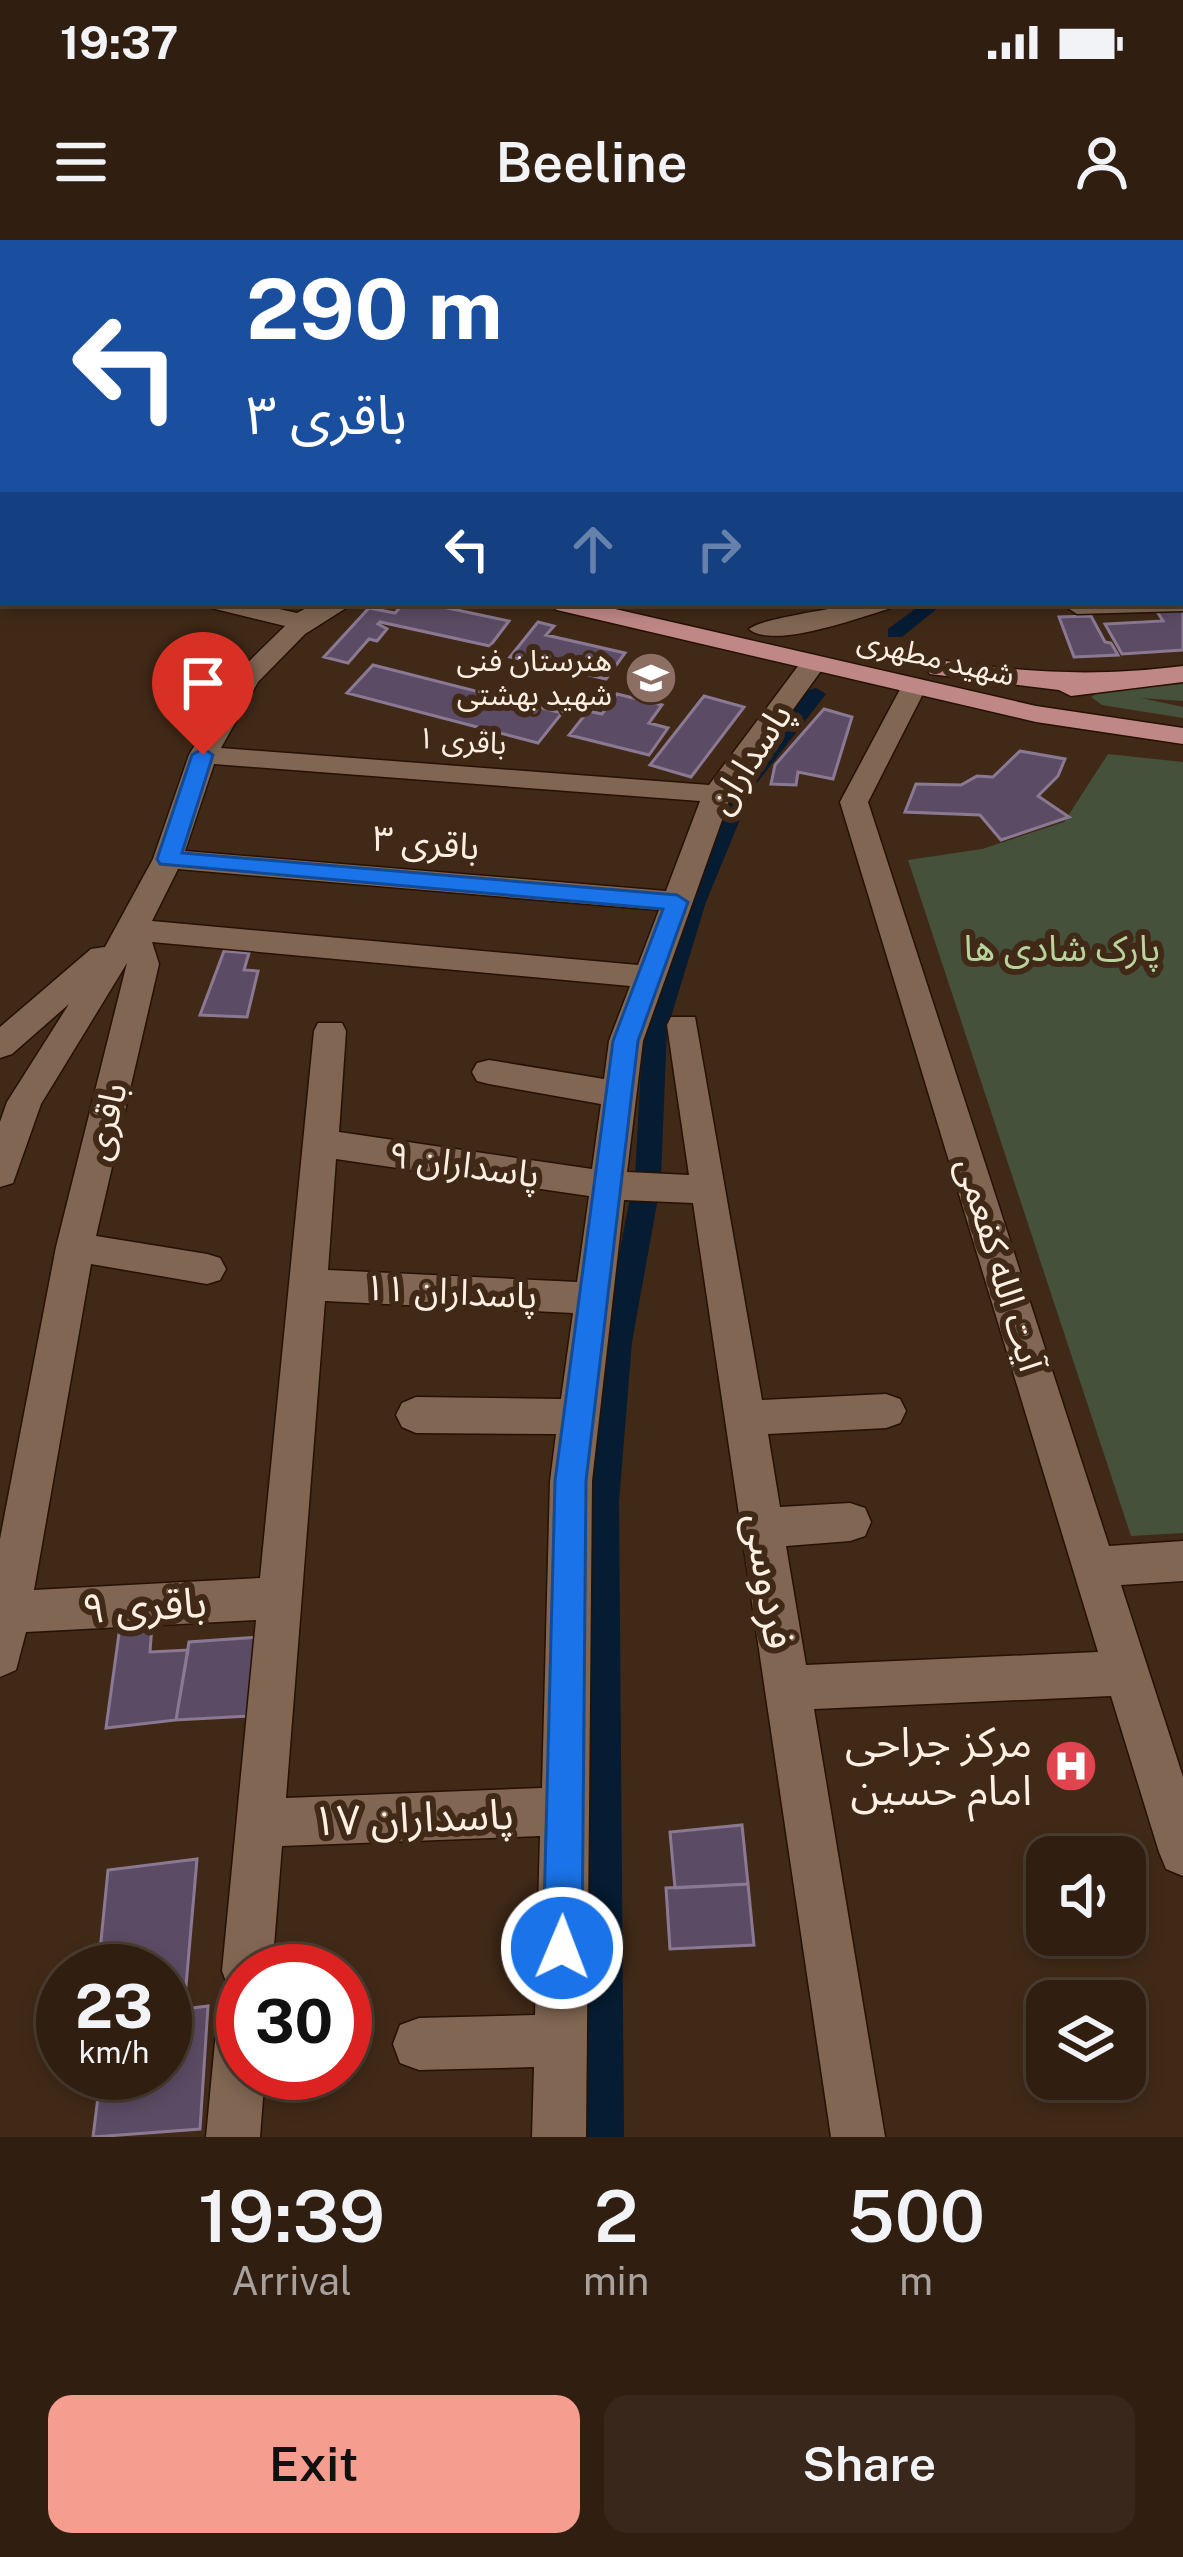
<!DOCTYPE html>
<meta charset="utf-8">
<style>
body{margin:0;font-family:"Public Sans","Noto Sans Arabic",sans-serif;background:#38271a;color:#f1f3f6;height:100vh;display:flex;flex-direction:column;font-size:45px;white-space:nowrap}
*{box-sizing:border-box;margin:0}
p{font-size:39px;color:#a8a29f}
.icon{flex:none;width:66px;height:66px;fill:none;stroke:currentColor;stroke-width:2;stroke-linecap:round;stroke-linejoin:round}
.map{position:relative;height:1897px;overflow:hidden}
.side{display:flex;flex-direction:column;background:#301f11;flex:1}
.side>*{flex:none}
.top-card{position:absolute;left:0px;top:0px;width:1185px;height:366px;box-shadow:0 6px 18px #0003,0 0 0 3px #4b3d31;background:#1a4fa0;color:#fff;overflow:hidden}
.controls{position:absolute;left:1026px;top:1596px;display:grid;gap:24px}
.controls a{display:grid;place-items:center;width:120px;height:120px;border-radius:24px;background:#301f11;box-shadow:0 6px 18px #0003,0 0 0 3px #4b3d31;font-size:60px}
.speed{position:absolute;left:36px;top:1704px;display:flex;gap:24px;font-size:60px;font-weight:700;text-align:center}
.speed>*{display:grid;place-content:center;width:156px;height:156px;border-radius:50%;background:#301f11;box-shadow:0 6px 18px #0003,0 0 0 3px #4b3d31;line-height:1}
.speed small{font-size:30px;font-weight:400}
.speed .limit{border:18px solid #d22;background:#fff;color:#111}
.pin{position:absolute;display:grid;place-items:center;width:102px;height:102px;color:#fff;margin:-123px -51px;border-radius:50% 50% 50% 0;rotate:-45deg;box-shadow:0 0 12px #0007}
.pin .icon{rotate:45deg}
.me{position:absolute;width:132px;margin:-66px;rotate:1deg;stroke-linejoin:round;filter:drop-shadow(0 0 9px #0008)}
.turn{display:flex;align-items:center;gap:42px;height:252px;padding:0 48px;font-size:54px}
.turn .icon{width:156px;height:156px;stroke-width:2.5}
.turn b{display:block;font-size:84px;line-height:102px}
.lanes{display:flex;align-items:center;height:114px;padding:0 48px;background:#0003;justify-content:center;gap:60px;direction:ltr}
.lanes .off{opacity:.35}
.eta{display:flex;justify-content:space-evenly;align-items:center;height:204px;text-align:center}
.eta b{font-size:72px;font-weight:600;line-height:84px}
.action{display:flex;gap:24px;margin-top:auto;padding:24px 48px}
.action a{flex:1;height:138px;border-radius:24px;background:#f59d8e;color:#111;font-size:48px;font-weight:600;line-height:138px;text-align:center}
.action a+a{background:#38271a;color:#f1f3f6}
.status{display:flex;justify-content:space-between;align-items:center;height:84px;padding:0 60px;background:#301f11;direction:ltr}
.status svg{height:33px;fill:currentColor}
header{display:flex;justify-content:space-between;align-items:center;height:156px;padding:0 48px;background:#301f11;font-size:54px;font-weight:600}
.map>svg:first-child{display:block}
</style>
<div class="status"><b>19:37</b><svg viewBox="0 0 49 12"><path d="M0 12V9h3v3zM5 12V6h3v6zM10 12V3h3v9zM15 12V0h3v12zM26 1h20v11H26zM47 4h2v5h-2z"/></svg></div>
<header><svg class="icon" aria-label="menu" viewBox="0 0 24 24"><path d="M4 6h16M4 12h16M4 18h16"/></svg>Beeline<svg class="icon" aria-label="person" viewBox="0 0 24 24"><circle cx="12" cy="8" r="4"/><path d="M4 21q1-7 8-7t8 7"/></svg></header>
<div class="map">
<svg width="1183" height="1897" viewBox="0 0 1183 1897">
<rect width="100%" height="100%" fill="#402917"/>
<!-- green -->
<path fill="#45513a" d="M 1183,444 L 1183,461 L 1141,458 L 1183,467 L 1183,478 L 1102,465 L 1091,457 L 1101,451 Z
M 1108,514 L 1183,522 L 1183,1293 L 1131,1296 L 908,620 L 982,609 L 1064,582 Z"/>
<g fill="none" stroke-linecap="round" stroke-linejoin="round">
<!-- canal -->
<path fill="#051c33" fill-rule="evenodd" d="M 1183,158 L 1183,168 L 1182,169 L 1182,159 Z
M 923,363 L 944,363 L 902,397 L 888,397 L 888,389 Z
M 816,448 L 826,454 L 753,548 L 706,662 L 667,790 L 661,937 L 657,944 L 639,944 L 635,937 L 643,790 L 684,662 L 732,547 L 809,450 Z
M 644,947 L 654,951 L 658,958 L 632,1102 L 619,1261 L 624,1897 L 584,1897 L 587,1261 L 602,1102 L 630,958 L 634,951 Z"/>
</g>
<!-- building -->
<path fill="#5c4b64" stroke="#8b7994" stroke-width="3" d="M 404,363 L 424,363 L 509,381 L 490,406 L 380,382 L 378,384 L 387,389 L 377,401 L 369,399 L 348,423 L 324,417 L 369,368 L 395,373 Z
M 1183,369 L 1183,410 L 1122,414 L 1105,384 L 1163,381 L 1156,370 Z
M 1091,376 L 1105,402 L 1111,403 L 1118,415 L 1074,417 L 1059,377 Z
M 538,382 L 554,386 L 546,395 L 625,413 L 606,439 L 510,417 Z
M 373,425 L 562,473 L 538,503 L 347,453 Z
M 617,454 L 662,465 L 649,483 L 668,488 L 649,515 L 569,495 L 588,471 L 602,474 Z
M 704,456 L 744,467 L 691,537 L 650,525 Z
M 824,469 L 852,477 L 833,539 L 798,532 L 796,545 L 771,544 L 775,525 Z
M 1020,511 L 1065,519 L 1058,536 L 1038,556 L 1069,577 L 1001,600 L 980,575 L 905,572 L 916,544 L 961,545 L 977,536 L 993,537 Z
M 224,711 L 249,713 L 244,730 L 258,731 L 247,777 L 200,775 Z
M 153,1371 L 150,1412 L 188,1410 L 176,1480 L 106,1488 L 122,1372 Z
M 258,1397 L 249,1476 L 176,1480 L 189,1402 Z
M 742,1585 L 748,1644 L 675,1648 L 670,1592 Z
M 197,1619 L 184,1769 L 208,1766 L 200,1889 L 93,1897 L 101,1833 L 165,1833 L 165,1731 L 98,1731 L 108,1630 Z
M 748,1644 L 754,1705 L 670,1709 L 666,1648 Z"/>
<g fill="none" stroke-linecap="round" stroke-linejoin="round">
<!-- minor casing -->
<g stroke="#261102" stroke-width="3">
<path id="minor" d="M 141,0 L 171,0 L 173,3 L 143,3 Z
M 449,0 L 470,0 L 447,3 Z
M 1142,0 L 1170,0 L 1172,3 L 1144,3 Z
M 1183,121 L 1183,134 L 1182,134 L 1182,121 Z
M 1182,326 L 1183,326 L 1183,340 L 1182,340 Z
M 1182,357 L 1183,371 L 1077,374 L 1060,363 L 1182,363 Z
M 208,363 L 252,363 L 297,373 L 316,363 L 354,363 L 305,394 L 258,442 L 221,508 L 709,545 L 804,418 L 813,416 L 826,424 L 731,555 L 643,801 L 627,932 L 689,935 L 667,785 L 671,777 L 695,777 L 762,1160 L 886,1154 L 900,1159 L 906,1171 L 900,1183 L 886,1188 L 768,1194 L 780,1267 L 850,1263 L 865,1268 L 871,1282 L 865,1296 L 850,1301 L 786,1306 L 806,1425 L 1098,1412 L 840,562 L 905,440 L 923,440 L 927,446 L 868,562 L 1109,1306 L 1183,1301 L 1183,1341 L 1121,1345 L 1183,1537 L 1183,1636 L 1166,1629 L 1159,1612 L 1111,1456 L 814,1469 L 885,1897 L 831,1897 L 693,963 L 624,960 L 592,1241 L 586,1897 L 532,1897 L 534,1827 L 419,1830 L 400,1823 L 393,1804 L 400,1785 L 419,1778 L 535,1775 L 540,1596 L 282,1606 L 272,1731 L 243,1731 L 243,1755 L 229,1749 L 222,1731 L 256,1380 L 26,1392 L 16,1430 L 0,1437 L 0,1299 L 56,1007 L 127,723 L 41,864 L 13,943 L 0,947 L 0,882 L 7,862 L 69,764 L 12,814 L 0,818 L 0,787 L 91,709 L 105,707 L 153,619 L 189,515 L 238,432 L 285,386 L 211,368 ZM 214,524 L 700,561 L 666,651 L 185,611 ZM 178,629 L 659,670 L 638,725 L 152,681 ZM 152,702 L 630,746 L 609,801 L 604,839 L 489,820 L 477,823 L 472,832 L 477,841 L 489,844 L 601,864 L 592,929 L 339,892 L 346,791 L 342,783 L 318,783 L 314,791 L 260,1338 L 34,1350 L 91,1024 L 207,1044 L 220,1040 L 226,1029 L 220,1018 L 207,1014 L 96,996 L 159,724 ZM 336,919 L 589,956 L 577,1042 L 328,1030 ZM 325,1061 L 573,1073 L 561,1159 L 416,1157 L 402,1163 L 396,1175 L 402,1187 L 416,1193 L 556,1194 L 550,1241 L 542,1548 L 286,1558 Z
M 856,363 L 894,363 L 891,368 C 861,377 773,410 749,389 C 762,378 832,370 856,363 Z
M 243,1755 L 243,1833 L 265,1833 L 260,1897 L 206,1897 L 217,1781 L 225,1763 Z"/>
</g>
<!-- major casing -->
<g stroke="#261102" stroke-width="3">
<path id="major" d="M 683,0 L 703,0 L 681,3 Z
M 719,0 L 739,0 L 717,3 Z
M 0,226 L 3,226 L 3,240 L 0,240 Z
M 545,363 L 589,363 L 1036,466 L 1183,488 L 1183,504 L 1036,482 L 557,370 Z
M 939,420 C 1026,433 1096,437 1183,426 L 1183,442 L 1071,456 L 1059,450 L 930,434 L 926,428 Z"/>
</g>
<!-- minor -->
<use href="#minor" fill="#816753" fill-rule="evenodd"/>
<!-- major -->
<use href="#major" fill="#bf8887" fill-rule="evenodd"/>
</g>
<!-- route -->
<path fill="#1a73e8" stroke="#114b97" stroke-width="3" d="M 203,508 L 213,515 L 182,613 L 677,655 L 688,662 L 638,801 L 586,1241 L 582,1708 L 576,1722 L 562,1728 L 549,1722 L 543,1708 L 555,1241 L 613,801 L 663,669 L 160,624 L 157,619 L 192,515 Z"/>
<!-- icons -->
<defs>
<g id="school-disc" transform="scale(2.7)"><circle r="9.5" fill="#8d6e63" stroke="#402917"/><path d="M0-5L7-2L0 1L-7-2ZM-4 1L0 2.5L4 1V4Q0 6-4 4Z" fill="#fff"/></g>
<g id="hospital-disc" transform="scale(2.7)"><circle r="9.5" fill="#e0444e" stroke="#402917"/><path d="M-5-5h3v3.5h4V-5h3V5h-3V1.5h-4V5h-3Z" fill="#fff"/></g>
</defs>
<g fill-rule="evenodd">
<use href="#school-disc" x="651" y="438"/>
<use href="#hospital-disc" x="1071" y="1526"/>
</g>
<g text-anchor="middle" stroke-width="12" stroke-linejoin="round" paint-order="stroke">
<!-- far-street labels -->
<g font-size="30" fill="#feefe3" stroke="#402917">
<text transform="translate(936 418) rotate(13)" y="10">شهید مطهری</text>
<text transform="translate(462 501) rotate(4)" y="10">باقری ۱</text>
</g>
<!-- far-poi labels -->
<g font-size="30" fill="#feefe3" stroke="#402917" text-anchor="end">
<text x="612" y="431">هنرستان فنی<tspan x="612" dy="34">شهید بهشتی</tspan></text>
</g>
<!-- street labels -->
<g font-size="36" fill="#feefe3" stroke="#402917">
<text transform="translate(749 518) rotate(-57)" y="13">پاسداران</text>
<text transform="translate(426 602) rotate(5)" y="13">باقری ۳</text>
<text transform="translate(105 881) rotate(-76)" y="13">باقری</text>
<text transform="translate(464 924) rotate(8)" y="13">پاسداران ۹</text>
<text transform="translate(1001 1024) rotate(73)" y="13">آیت الله کفعمی</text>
<text transform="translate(451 1051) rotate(3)" y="13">پاسداران ۱۱</text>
</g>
<!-- park labels -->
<g font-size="36" fill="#b6d49b" stroke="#402917">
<text x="1062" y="721">پارک شادی ها</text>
</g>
<!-- near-street labels -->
<g font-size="42" fill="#feefe3" stroke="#402917">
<text transform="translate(770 1341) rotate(81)" y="15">فردوسی</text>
<text transform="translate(144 1365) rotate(-3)" y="15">باقری ۹</text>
<text transform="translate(413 1577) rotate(-2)" y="15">پاسداران ۱۷</text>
</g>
<!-- near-poi labels -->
<g font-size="42" fill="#feefe3" stroke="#402917" text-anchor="end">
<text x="1032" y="1517">مرکز جراحی<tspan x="1032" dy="48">امام حسین</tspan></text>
</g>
</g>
</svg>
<div class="controls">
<a><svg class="icon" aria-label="sound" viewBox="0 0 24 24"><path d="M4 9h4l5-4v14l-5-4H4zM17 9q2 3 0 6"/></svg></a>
<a><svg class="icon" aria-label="layers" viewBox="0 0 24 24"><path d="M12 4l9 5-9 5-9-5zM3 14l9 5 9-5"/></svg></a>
</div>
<div class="speed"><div>23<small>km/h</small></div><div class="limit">30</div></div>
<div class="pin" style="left:203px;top:515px;background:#d93025"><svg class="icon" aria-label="arrive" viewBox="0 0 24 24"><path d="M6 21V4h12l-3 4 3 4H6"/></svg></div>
<svg class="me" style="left:562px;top:1708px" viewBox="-20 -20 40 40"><circle r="17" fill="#1a73e8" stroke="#fff" stroke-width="3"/><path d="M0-11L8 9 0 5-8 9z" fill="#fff"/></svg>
<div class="top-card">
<div class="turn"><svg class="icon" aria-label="left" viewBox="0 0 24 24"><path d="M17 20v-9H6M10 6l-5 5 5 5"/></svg><div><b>290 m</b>باقری ۳</div></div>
<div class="lanes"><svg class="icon" aria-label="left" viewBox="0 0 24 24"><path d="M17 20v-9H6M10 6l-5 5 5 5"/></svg><svg class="icon off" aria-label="ahead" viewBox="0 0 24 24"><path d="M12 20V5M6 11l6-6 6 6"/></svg><svg class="icon off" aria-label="right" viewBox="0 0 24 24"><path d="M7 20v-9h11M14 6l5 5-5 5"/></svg></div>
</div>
</div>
<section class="side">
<div class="eta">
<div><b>19:39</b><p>Arrival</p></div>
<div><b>2</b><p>min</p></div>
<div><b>500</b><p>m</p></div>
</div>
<div class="action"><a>Exit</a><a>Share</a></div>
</section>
